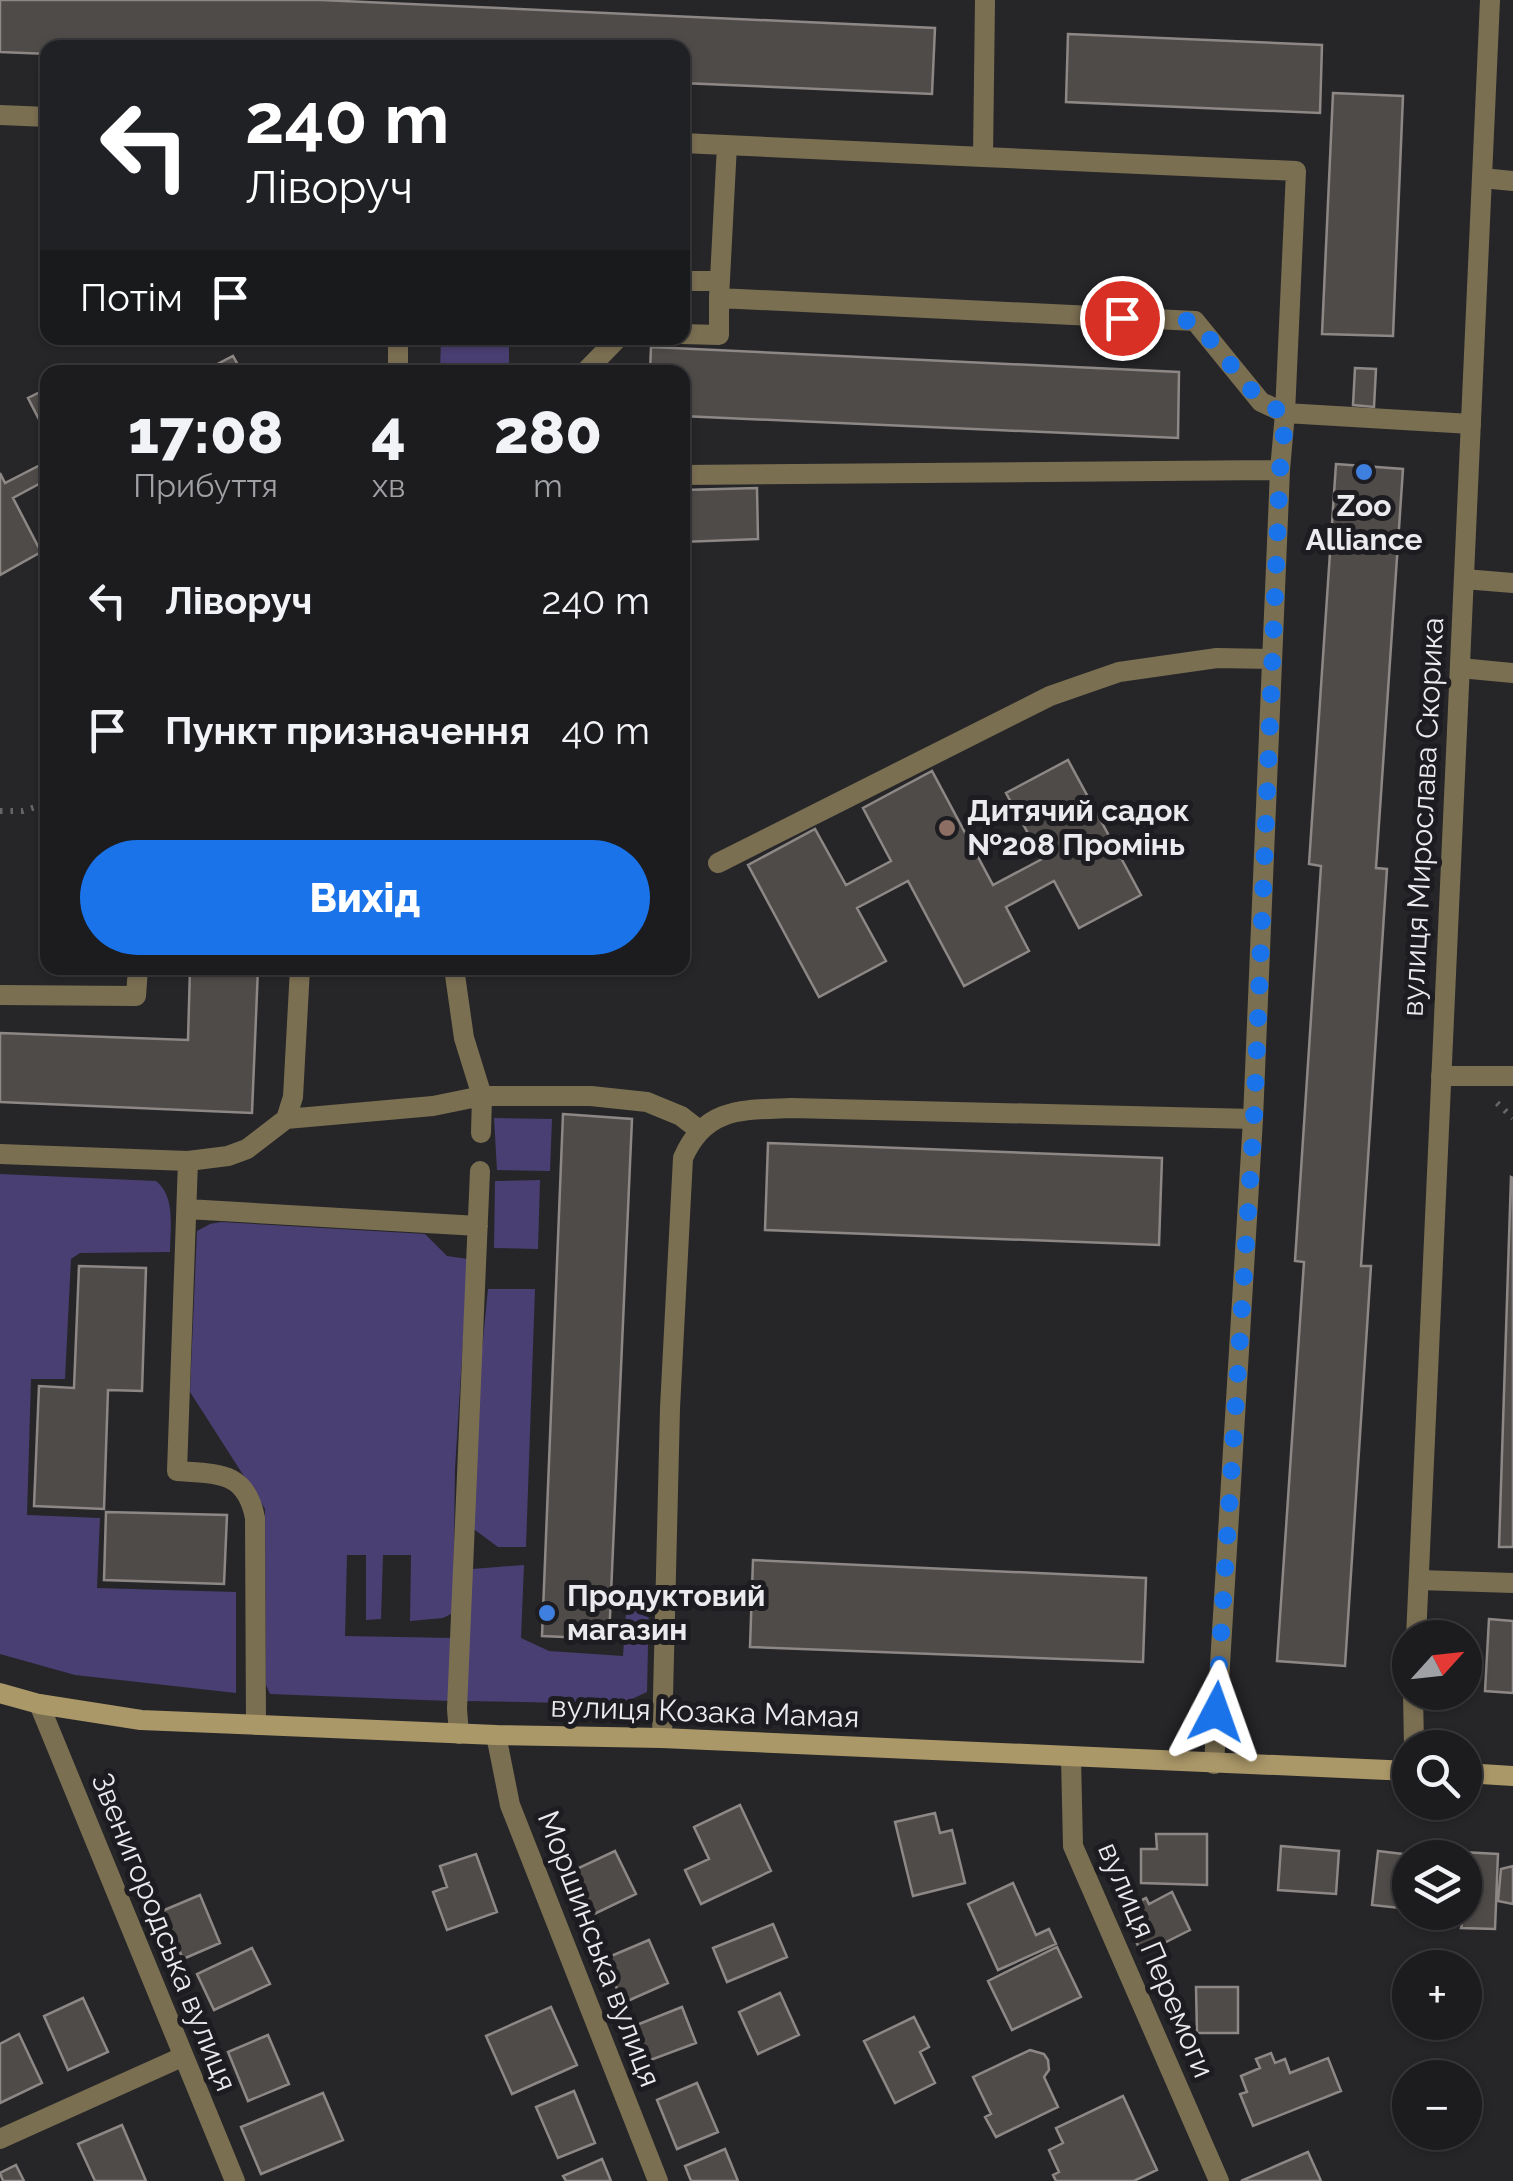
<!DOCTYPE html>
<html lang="uk">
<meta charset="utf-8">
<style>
body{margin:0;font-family:Raleway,sans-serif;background:#252528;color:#f1f3f6;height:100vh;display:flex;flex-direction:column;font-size:38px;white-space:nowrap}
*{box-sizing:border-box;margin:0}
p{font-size:32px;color:#a0a1a4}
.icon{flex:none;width:55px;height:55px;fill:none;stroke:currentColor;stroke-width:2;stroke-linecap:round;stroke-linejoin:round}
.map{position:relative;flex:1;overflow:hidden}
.details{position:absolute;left:40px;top:365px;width:650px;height:610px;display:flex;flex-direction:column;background:#1c1c1f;border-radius:20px;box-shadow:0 2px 8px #0004,0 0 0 2px #3a3a3d}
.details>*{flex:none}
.banner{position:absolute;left:40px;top:40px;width:650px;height:305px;border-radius:20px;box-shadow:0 2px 8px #0004,0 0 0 2px #3a3a3d;background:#202124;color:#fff;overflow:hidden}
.needle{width:65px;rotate:63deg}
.fabs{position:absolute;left:1392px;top:1620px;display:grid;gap:20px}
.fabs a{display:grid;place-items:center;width:90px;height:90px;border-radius:50%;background:#1c1c1f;box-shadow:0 2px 8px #0004,0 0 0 2px #3a3a3d;font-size:50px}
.pin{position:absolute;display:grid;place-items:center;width:85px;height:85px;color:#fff;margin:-42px;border:5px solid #fff;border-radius:50%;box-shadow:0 2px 10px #0007}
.me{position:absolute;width:110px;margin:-55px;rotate:4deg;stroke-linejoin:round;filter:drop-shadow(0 0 8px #0008)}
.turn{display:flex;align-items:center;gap:35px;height:210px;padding:0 40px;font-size:45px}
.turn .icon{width:130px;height:130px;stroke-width:2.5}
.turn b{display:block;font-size:70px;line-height:85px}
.then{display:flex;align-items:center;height:95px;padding:0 40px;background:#0003;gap:20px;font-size:38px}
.eta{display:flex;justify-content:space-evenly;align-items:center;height:170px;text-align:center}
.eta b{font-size:60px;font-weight:800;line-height:70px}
.cta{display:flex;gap:20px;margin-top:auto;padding:20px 40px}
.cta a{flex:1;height:115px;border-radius:60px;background:#1a73e8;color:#fff;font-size:40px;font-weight:800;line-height:115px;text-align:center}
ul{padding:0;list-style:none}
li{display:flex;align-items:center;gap:30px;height:130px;padding:0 40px}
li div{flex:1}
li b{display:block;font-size:38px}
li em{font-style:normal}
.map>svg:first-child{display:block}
</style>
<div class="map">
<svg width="1513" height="2181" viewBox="0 0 1513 2181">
<rect width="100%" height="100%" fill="#262629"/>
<!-- green -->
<path fill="#4a3f72" d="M 441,338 L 509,338 L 509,372 L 440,372 Z
M 494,1118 L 552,1119 L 550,1171 L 497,1170 Z
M 0,1174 L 156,1181 C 176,1197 170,1228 170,1252 L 80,1253 L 71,1259 L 65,1379 L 31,1379 L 27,1515 L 100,1518 L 97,1588 L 236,1592 L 236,1693 L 75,1675 L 0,1654 Z
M 540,1180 L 538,1249 L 494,1248 L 495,1181 Z
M 221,1222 L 425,1234 L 447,1256 L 468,1259 L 455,1469 L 453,1613 L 443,1618 L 410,1621 L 411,1555 L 383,1555 L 381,1619 L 366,1620 L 366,1555 L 347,1555 L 345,1636 L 453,1638 L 449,1701 L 270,1694 L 266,1685 L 265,1509 L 190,1392 L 197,1231 L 210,1224 Z
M 488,1289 L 535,1289 L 526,1547 L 498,1547 L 471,1527 L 475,1420 Z
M 524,1565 L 521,1638 L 549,1651 L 623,1656 L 627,1598 L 649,1599 L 647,1692 L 621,1704 L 466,1701 L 472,1569 Z"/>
<!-- building -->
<path fill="#4f4b48" stroke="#8d8886" stroke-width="2.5" d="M 0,0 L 321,0 L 935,28 L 932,94 L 682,83 L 682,48 L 48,48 L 48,54 L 0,52 Z
M 1068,34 L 1322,45 L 1320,113 L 1066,102 Z
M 1333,93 L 1403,96 L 1393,336 L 1322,334 Z
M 651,347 L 1179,372 L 1178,438 L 682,416 L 682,372 L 650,372 Z
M 233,356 L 242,372 L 202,372 Z
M 1355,368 L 1376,369 L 1374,407 L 1353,405 Z
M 48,388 L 48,437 L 28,398 Z
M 48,461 L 48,479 L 13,498 L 41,552 L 0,575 L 0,473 L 5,483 Z
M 1336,464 L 1403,469 L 1376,868 L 1387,869 L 1361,1266 L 1371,1266 L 1345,1666 L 1277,1661 L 1304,1262 L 1295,1261 L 1321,866 L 1309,864 Z
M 757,488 L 758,539 L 682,542 L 682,490 Z
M 1068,760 L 1141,895 L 1079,928 L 1054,881 L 1006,907 L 1029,951 L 964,986 L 908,881 L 857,908 L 886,961 L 819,997 L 748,865 L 815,829 L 846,885 L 891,861 L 863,808 L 932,771 L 993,885 L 1042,859 L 1006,793 Z
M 190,968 L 258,968 L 252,1113 L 0,1102 L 0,1033 L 188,1040 Z
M 563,1114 L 632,1119 L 609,1639 L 542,1636 Z
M 768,1143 L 1162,1158 L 1159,1245 L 765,1230 Z
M 1511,1177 L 1513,1178 L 1513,1547 L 1499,1547 Z
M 79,1266 L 146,1268 L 142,1391 L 108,1390 L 104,1509 L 34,1506 L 39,1386 L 74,1388 Z
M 106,1512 L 227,1515 L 224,1584 L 104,1580 Z
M 753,1560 L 1146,1578 L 1143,1662 L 750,1647 Z
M 1489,1619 L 1513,1621 L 1513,1693 L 1485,1691 Z
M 740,1805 L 771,1871 L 701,1904 L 685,1870 L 709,1859 L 694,1827 Z
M 935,1813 L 940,1833 L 952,1830 L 965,1883 L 913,1896 L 895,1822 Z
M 1156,1834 L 1207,1834 L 1207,1885 L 1141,1883 L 1141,1849 L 1157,1849 Z
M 1281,1846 L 1339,1851 L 1336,1894 L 1278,1890 Z
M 615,1851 L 636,1894 L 590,1916 L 570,1872 Z
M 1378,1851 L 1420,1856 L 1410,1858 L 1410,1909 L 1372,1905 Z
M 1462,1852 L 1498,1854 L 1495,1929 L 1461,1928 L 1465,1912 L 1465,1858 Z
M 476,1854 L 497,1912 L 447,1930 L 433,1892 L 447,1887 L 440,1866 Z
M 1513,1866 L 1513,1904 L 1498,1901 L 1501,1869 Z
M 1013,1883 L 1036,1935 L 1049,1929 L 1056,1944 L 998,1970 L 968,1904 Z
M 1172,1892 L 1190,1930 L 1142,1954 L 1121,1910 L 1146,1898 L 1149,1904 Z
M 200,1895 L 220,1943 L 183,1959 L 162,1911 Z
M 773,1924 L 787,1957 L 727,1982 L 713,1948 Z
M 649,1940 L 668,1983 L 623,2003 L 604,1959 Z
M 1057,1947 L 1081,1997 L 1012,2030 L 988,1981 Z
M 252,1948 L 270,1984 L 214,2010 L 197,1974 Z
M 1196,1987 L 1238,1987 L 1238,2033 L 1197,2033 Z
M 780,1993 L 799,2035 L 758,2054 L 739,2012 Z
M 83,1998 L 108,2052 L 68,2070 L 44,2016 Z
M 551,2007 L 577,2065 L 512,2094 L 486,2036 Z
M 682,2007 L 696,2043 L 648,2061 L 634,2026 Z
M 914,2017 L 929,2047 L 920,2052 L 935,2083 L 895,2103 L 864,2041 Z
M 19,2034 L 42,2083 L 0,2103 L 0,2044 Z
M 268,2035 L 289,2084 L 248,2101 L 228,2052 Z
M 1030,2050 L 1044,2054 L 1048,2060 L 1049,2070 L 1044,2077 L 1058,2107 L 996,2137 L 985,2117 L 991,2114 L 973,2077 Z
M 1271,2053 L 1275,2063 L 1285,2059 L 1290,2073 L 1328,2058 L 1341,2091 L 1253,2126 L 1240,2094 L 1247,2092 L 1241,2076 L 1260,2068 L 1256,2059 Z
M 697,2083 L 718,2132 L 677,2149 L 657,2100 Z
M 574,2091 L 595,2143 L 558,2158 L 536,2107 Z
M 323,2093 L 343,2140 L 261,2174 L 241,2127 Z
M 1123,2096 L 1157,2170 L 1134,2181 L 1056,2181 L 1053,2175 L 1059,2172 L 1049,2150 L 1063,2143 L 1056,2128 Z
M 122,2125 L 146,2181 L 95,2181 L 78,2144 Z
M 725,2149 L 738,2181 L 691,2181 L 685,2166 Z
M 1308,2152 L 1321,2181 L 1241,2181 Z
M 602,2159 L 611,2181 L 566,2181 L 563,2176 Z
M 16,2165 L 24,2181 L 3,2181 L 0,2173 Z"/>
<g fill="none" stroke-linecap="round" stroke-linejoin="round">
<!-- path -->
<path stroke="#666669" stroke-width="6" stroke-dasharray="2.5 8" stroke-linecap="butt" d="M 0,811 L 23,811 L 48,803
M 1497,1103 L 1513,1118"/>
<!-- lane -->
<path stroke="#7b6f52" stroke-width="20" d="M 0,115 L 48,117
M 682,143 L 983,157 L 985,0
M 727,145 L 719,298 L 1195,321 L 1261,402 L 1285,413 L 1296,171 L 983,157
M 1482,178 L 1513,181
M 682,281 L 720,281
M 682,334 L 719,335 L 719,298
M 398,372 L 398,338
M 585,372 L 618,338
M 682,475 L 1280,470 L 1285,413 L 1471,424
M 1464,579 L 1513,583
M 1460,668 L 1513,673
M 718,863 L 1050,696 L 1119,672 L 1217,658 L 1272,659
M 454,968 L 464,1038 L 482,1096 L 481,1133
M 0,995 L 136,996 L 138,968
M 1441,1076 L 1513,1076
M 286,1119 L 433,1106 L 482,1096 L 591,1096 L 647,1102 L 681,1116 L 699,1130
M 0,1154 L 188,1161
M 187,1209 L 478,1226
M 1419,1580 L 1513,1583
M 256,1725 L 255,1518 C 246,1471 218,1474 177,1471 L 188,1161 L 228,1156 L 247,1149 L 286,1119 L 293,1097 L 300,968
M 459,1734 L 457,1709 L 480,1171
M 662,1738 L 670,1408 L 683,1158 C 705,1107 742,1110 791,1108 L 1253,1119 L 1280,470
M 1214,1764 L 1253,1119"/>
<!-- street -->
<path stroke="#7b6f52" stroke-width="20" d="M 1416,1638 L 1490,0
M 1413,1692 L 1414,1748
M 39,1704 L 235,2181
M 496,1735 L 510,1805 L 658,2181
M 1071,1757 L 1073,1846 L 1219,2181
M 0,2139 L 182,2057"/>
<!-- secondary -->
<path stroke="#ab9869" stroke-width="20" d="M 0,1693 L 39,1704 L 141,1720 L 496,1735 L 662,1738 L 1410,1771
M 1465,1773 L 1513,1776"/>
</g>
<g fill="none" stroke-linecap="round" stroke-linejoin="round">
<!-- route -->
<path stroke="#1a73e8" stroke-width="18" stroke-dasharray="0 32.4" d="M 1122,318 L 1195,321 L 1261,402 L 1286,414 L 1280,470 L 1254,1119 L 1216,1712"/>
</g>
<!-- markers -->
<g fill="#3f7fe0" stroke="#1d1c20" stroke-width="4">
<circle cx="1364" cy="472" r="10"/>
<circle cx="547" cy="1613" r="10"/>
</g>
<circle fill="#8d6e63" stroke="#1d1c20" stroke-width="4" cx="947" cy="828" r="10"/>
<g text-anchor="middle" stroke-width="10" stroke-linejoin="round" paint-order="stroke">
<!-- poi labels -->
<g font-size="30" font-weight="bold" fill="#ebebee" stroke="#1d1c20" text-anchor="start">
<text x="1364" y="516" text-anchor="middle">Zoo<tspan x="1364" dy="34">Alliance</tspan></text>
<text x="967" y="821">Дитячий садок<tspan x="967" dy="34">№208 Промінь</tspan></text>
<text x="567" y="1606">Продуктовий<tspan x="567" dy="34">магазин</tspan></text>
</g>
<!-- street labels -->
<g font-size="30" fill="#ebebee" stroke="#1d1c20">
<text transform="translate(1423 817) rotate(-87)" y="10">вулиця Мирослава Скорика</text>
<text transform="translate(705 1712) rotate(2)" y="10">вулиця Козака Мамая</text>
<text transform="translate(164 1932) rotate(68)" y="10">Звенигородська вулиця</text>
<text transform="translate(599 1949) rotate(69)" y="10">Моршинська вулиця</text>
<text transform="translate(1156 1960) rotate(67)" y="10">вулиця Перемоги</text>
</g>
</g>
</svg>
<div class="fabs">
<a><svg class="needle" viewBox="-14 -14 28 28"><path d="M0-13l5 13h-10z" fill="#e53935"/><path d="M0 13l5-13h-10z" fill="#a0a1a4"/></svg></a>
<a><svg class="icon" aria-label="search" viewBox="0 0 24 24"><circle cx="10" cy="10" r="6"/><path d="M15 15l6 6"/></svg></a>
<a><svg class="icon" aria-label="layers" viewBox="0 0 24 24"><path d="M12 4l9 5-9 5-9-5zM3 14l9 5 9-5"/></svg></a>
<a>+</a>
<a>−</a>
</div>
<div class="pin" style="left:1122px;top:318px;background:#d93025"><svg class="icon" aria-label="arrive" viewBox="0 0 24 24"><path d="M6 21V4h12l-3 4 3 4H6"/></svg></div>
<svg class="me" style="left:1216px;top:1712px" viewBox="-20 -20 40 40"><path d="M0-17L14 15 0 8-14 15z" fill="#1a73e8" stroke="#fff" stroke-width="4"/></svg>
<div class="banner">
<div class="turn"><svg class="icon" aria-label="left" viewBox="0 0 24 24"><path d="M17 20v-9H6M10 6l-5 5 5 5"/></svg><div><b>240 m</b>Ліворуч</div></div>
<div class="then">Потім<svg class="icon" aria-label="arrive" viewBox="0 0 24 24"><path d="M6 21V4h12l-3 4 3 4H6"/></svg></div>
</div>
<section class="details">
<div class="eta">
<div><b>17:08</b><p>Прибуття</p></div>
<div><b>4</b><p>хв</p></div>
<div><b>280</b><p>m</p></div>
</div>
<ul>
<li><svg class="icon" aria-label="left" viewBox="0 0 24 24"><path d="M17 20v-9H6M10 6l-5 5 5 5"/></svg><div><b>Ліворуч</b></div><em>240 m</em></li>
<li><svg class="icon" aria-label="arrive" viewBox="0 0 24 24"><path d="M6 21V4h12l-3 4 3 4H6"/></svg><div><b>Пункт призначення</b></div><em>40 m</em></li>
</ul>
<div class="cta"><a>Вихід</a></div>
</section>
</div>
